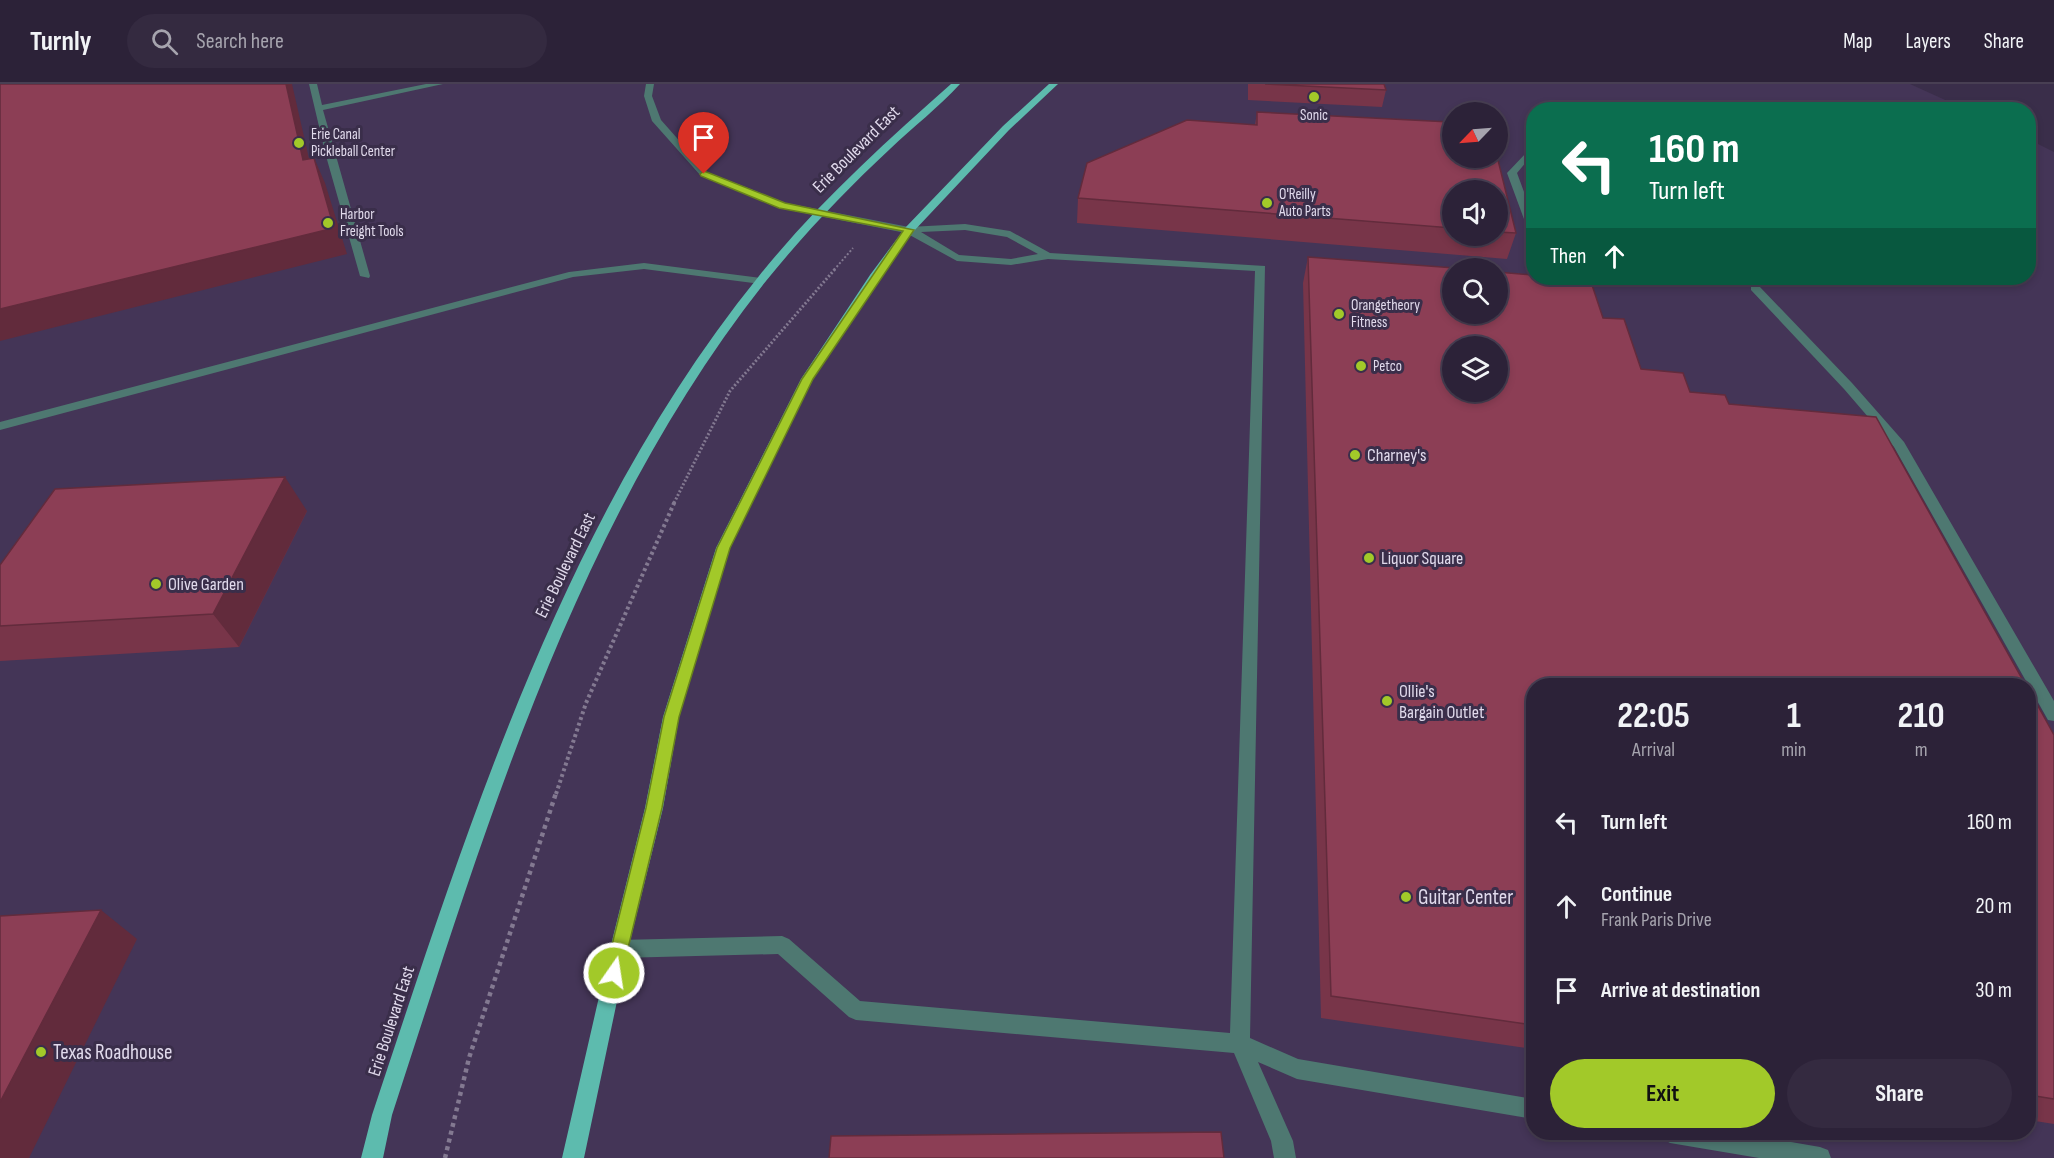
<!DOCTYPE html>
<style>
body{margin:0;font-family:"Sofia Sans Condensed",sans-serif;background:#342a40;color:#f1f3f6;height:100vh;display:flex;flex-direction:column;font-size:22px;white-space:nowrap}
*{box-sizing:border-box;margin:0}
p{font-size:20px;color:#a6a4ae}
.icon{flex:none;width:33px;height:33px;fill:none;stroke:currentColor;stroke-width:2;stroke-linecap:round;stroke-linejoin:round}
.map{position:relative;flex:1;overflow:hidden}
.drawer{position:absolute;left:1526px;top:594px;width:510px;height:462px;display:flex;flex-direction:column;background:#2c2238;border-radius:24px;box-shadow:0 3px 9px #0003,0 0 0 2px #483f53}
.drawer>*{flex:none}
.top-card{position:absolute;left:1526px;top:18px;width:510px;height:183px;border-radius:24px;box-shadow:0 3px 9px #0003,0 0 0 2px #483f53;background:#0b6e4f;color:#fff;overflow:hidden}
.needle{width:39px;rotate:245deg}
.controls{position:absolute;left:1442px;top:18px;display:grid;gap:12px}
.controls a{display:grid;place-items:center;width:66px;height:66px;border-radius:50%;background:#2c2238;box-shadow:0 3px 9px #0003,0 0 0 2px #483f53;font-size:30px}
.pin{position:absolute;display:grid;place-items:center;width:51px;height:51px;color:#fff;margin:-62px -26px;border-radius:50% 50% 50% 0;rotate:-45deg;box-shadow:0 0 6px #0007}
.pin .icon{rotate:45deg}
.me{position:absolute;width:66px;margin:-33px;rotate:13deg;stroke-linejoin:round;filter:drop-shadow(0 0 4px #0008)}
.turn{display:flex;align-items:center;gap:21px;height:126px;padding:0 24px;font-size:27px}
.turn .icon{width:78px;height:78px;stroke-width:2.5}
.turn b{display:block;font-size:42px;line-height:51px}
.then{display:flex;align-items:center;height:57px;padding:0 24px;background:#0003;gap:12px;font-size:22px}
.eta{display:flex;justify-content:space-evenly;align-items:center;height:102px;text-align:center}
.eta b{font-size:36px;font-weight:700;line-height:42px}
.cta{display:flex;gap:12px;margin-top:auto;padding:12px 24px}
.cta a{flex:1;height:69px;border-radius:36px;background:#a2c929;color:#111;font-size:24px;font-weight:700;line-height:69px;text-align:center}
.cta a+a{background:#342a40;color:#f1f3f6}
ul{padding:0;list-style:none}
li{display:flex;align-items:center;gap:18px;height:84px;padding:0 24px}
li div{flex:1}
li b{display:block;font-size:22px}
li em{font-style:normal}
header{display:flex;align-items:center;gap:36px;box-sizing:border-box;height:84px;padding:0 30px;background:#2c2238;border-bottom:2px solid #483f53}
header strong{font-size:28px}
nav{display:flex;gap:33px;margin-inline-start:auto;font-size:21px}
.search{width:420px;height:54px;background:#342a40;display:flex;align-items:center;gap:15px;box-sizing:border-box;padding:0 21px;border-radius:33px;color:#a6a4ae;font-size:22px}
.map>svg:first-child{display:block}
</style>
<header>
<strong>Turnly</strong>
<div class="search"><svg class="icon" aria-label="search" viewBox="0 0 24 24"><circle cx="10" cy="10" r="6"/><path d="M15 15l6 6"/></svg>Search here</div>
<nav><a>Map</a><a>Layers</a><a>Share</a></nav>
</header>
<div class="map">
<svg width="2054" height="1074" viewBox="0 0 2054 1074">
<rect width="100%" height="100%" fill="#3a2e4a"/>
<!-- built -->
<path fill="#443557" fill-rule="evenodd" d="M 0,0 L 1910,0 L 1965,25 L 1533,26 L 1533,194 L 2028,194 L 2028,55 L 2054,68 L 2054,1074 L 0,1074 ZM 1452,28 L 1497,28 L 1497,74 L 1452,74 ZM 1452,106 L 1497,106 L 1497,152 L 1452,152 ZM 1452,184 L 1497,184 L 1497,230 L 1452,230 ZM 1452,262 L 1497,262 L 1497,308 L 1452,308 ZM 1533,602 L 2028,602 L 2028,1048 L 1533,1048 Z"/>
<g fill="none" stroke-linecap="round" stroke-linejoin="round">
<!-- path-far3 -->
<path stroke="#837991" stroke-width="2" stroke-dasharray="2 2" stroke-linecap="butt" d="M 834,186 L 853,164"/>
<!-- path-far2 -->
<path stroke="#837991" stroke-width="3" stroke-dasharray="2 2" stroke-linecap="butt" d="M 674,419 L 730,307 L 835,185"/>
<!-- path-far1 -->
<path stroke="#837991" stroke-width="4" stroke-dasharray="3 3" stroke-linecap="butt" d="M 556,710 L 586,619 L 675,417"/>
<!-- path -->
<path stroke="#837991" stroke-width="4.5" stroke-dasharray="4 4" stroke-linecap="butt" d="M 445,1074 L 469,974 L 556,709"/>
<!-- minor -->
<path fill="#4e7871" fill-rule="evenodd" d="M 309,0 L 317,0 L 322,21 L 426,0 L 443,0 L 323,26 L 370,192 L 369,194 L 360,192 L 326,72 Z
M 646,0 L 654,0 L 652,12 L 661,36 L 707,88 L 786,119 L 909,143 L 965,140 L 1010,147 L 1050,169 L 1265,182 L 1250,954 L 1298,975 L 1533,1015 L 1533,1035 L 1297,995 L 1258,978 L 1293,1057 L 1296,1074 L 1274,1074 L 1271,1057 L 1234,969 L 856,936 L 849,933 L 778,870 L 619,874 L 612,871 L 610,865 L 612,859 L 619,856 L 782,852 L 789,855 L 860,917 L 1230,949 L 1255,187 L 1048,175 L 1011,181 L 957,177 L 906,149 L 779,124 L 701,92 L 652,37 L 644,12 ZM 965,146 L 1007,153 L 1038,170 L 1011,175 L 959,171 L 921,148 Z
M 1527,68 L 1532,71 L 1517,89 L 1533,132 L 1533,149 L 1528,146 L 1507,89 Z
M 644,179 L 761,194 L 766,197 L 761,200 L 644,185 L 573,193 L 0,346 L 0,338 L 569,188 Z
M 1755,201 L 1759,202 L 1852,299 L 1904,358 L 2054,617 L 2054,637 L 2048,636 L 1894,363 L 1844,305 L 1751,206 L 1751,202 Z
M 1660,1048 L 1734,1048 L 1820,1063 L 1828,1066 L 1831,1074 L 1759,1074 L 1670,1059 L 1663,1055 Z"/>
<!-- major -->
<path fill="#5dbbae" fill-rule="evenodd" d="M 951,0 L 960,0 C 939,23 913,43 890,65 C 846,106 804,150 766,197 C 575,438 486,743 392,1031 L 383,1074 L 361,1074 L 372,1031 C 469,740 563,434 759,192 C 816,121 883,60 951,0 Z
M 1049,0 L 1058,0 L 1009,46 L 913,148 L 879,194 L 813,295 L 730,464 L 679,633 L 663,724 L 628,865 L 584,1074 L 562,1074 L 610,865 L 645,724 L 663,633 L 716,464 L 801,295 L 870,191 L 905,144 L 1003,42 Z"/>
</g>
<!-- wall -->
<path fill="#783549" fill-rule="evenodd" d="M 1248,0 L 1384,0 L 1386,6 L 1382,23 L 1248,16 Z
M 1257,28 L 1450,38 L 1452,54 L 1452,74 L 1497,74 L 1497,72 L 1516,149 L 1507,175 L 1077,139 L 1078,114 L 1087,79 L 1187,36 L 1255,41 ZM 1452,106 L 1497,106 L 1497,152 L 1452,152 Z
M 1308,173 L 1603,234 L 1641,285 L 1690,308 L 1533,602 L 1533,965 L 1321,934 L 1303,199 Z
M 307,427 L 239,563 L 0,577 L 0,481 Z
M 2028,604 L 2054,651 L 2054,1040 L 2028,1036 Z"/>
<!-- shaded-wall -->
<path fill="#622b3c" d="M 286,0 L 292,0 L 315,101 L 303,76 Z
M 314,74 L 325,99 L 347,170 L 0,257 L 0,225 Z
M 285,393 L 307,427 L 239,563 L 213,530 Z
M 101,826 L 137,855 L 29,1074 L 0,1074 L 0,1018 Z"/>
<!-- building -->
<path fill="#8c3e55" stroke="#622b3c" stroke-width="1.5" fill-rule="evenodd" d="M 0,0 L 286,0 L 303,76 L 314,74 L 334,144 L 0,225 Z
M 1265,0 L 1384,0 L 1386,6 Z
M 1257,28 L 1450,38 L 1452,54 L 1452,74 L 1497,74 L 1497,72 L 1516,149 L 1497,148 L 1497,106 L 1452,106 L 1452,144 L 1078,114 L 1087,79 L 1187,36 L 1257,41 Z
M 1308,173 L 1455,184 L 1452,184 L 1452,230 L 1497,230 L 1497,188 L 1533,191 L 1533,194 L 1569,194 L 1590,195 L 1603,234 L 1624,235 L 1641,285 L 1683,289 L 1690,308 L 1725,311 L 1729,320 L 1876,333 L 2026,602 L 1533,602 L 1533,941 L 1331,912 ZM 1452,262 L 1497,262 L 1497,308 L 1452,308 Z
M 285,393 L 213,530 L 0,542 L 0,481 L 55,405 Z
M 2028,604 L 2054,651 L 2054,1015 L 2028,1011 Z
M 101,826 L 0,1018 L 0,832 Z
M 1221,1048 L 1224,1074 L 829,1074 L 831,1052 Z"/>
<!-- route -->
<path fill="#a2c929" stroke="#69831b" stroke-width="1.5" d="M 704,87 L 785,119 L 914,146 L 813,295 L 730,464 L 679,633 L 662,724 L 622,889 L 620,894 L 614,897 L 607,894 L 605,889 L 646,724 L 664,633 L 717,464 L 802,295 L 903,147 L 779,124 L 701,92 L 700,90 Z"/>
<!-- markers -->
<g fill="#a2c929" stroke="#3a2e4a" stroke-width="2">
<circle cx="1314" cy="13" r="6"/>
<circle cx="299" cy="59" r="6"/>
<circle cx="1267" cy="119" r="6"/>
<circle cx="328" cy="139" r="6"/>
<circle cx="1339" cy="230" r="6"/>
<circle cx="1361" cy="282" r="6"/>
<circle cx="1355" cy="371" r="6"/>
<circle cx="1369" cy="474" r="6"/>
<circle cx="156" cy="500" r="6"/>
<circle cx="1387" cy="617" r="6"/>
<circle cx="1406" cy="813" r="6"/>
<circle cx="41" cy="968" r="6"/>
</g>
<g text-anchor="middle" stroke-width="6" stroke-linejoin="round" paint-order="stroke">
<!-- far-poi labels -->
<g font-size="15" fill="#e1daec" stroke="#3a2e4a" text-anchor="start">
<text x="1314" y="36" text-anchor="middle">Sonic</text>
<text x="311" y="55">Erie Canal<tspan x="311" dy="17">Pickleball Center</tspan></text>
<text x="1279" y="115">O'Reilly<tspan x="1279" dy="17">Auto Parts</tspan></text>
<text x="340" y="135">Harbor<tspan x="340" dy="17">Freight Tools</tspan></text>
<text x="1351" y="226">Orangetheory<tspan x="1351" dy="17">Fitness</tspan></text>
<text x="1373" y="287">Petco</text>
</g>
<!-- street labels -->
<g font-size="18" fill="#e1daec" stroke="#3a2e4a">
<text transform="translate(856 65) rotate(-45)" y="6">Erie Boulevard East</text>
<text transform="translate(565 481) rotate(-64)" y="6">Erie Boulevard East</text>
<text transform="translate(391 937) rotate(-72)" y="6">Erie Boulevard East</text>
</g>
<!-- poi labels -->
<g font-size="18" fill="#e1daec" stroke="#3a2e4a" text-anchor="start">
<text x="1367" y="377">Charney's</text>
<text x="1381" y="480">Liquor Square</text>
<text x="168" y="506">Olive Garden</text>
<text x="1399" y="613">Ollie's<tspan x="1399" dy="21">Bargain Outlet</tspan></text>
</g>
<!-- near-poi labels -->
<g font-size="21" fill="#e1daec" stroke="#3a2e4a" text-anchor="start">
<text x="1418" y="820">Guitar Center</text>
<text x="53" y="975">Texas Roadhouse</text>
</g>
</g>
</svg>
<div class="controls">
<a><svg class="needle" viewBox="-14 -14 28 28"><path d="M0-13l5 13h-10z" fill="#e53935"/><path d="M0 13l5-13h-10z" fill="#a6a4ae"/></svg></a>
<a><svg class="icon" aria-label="sound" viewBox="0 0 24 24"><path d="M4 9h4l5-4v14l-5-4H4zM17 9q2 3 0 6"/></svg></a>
<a><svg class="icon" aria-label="search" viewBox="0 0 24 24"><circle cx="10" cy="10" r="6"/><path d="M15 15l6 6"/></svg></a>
<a><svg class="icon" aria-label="layers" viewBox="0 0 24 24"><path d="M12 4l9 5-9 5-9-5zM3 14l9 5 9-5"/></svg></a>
</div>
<div class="pin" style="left:704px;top:90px;background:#d93025"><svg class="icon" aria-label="arrive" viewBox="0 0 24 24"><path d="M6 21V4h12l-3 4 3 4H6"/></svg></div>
<svg class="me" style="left:614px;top:889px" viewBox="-20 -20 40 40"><circle r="17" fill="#a2c929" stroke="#fff" stroke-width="3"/><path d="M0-11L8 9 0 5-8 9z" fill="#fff"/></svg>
<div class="top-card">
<div class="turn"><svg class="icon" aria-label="left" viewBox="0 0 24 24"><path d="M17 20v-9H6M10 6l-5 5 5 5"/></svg><div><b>160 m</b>Turn left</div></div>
<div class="then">Then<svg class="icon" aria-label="ahead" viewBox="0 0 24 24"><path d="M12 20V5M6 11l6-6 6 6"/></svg></div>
</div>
<section class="drawer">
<div class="eta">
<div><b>22:05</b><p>Arrival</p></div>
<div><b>1</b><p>min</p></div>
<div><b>210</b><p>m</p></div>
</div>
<ul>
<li><svg class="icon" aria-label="left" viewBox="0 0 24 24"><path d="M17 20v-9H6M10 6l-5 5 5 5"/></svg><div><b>Turn left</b></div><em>160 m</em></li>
<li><svg class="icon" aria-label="ahead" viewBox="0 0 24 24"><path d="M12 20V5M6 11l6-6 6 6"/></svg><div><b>Continue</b><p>Frank Paris Drive</p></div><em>20 m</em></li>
<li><svg class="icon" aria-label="arrive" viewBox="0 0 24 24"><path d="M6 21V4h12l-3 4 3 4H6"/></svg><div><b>Arrive at destination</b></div><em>30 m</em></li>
</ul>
<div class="cta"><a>Exit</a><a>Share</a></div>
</section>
</div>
